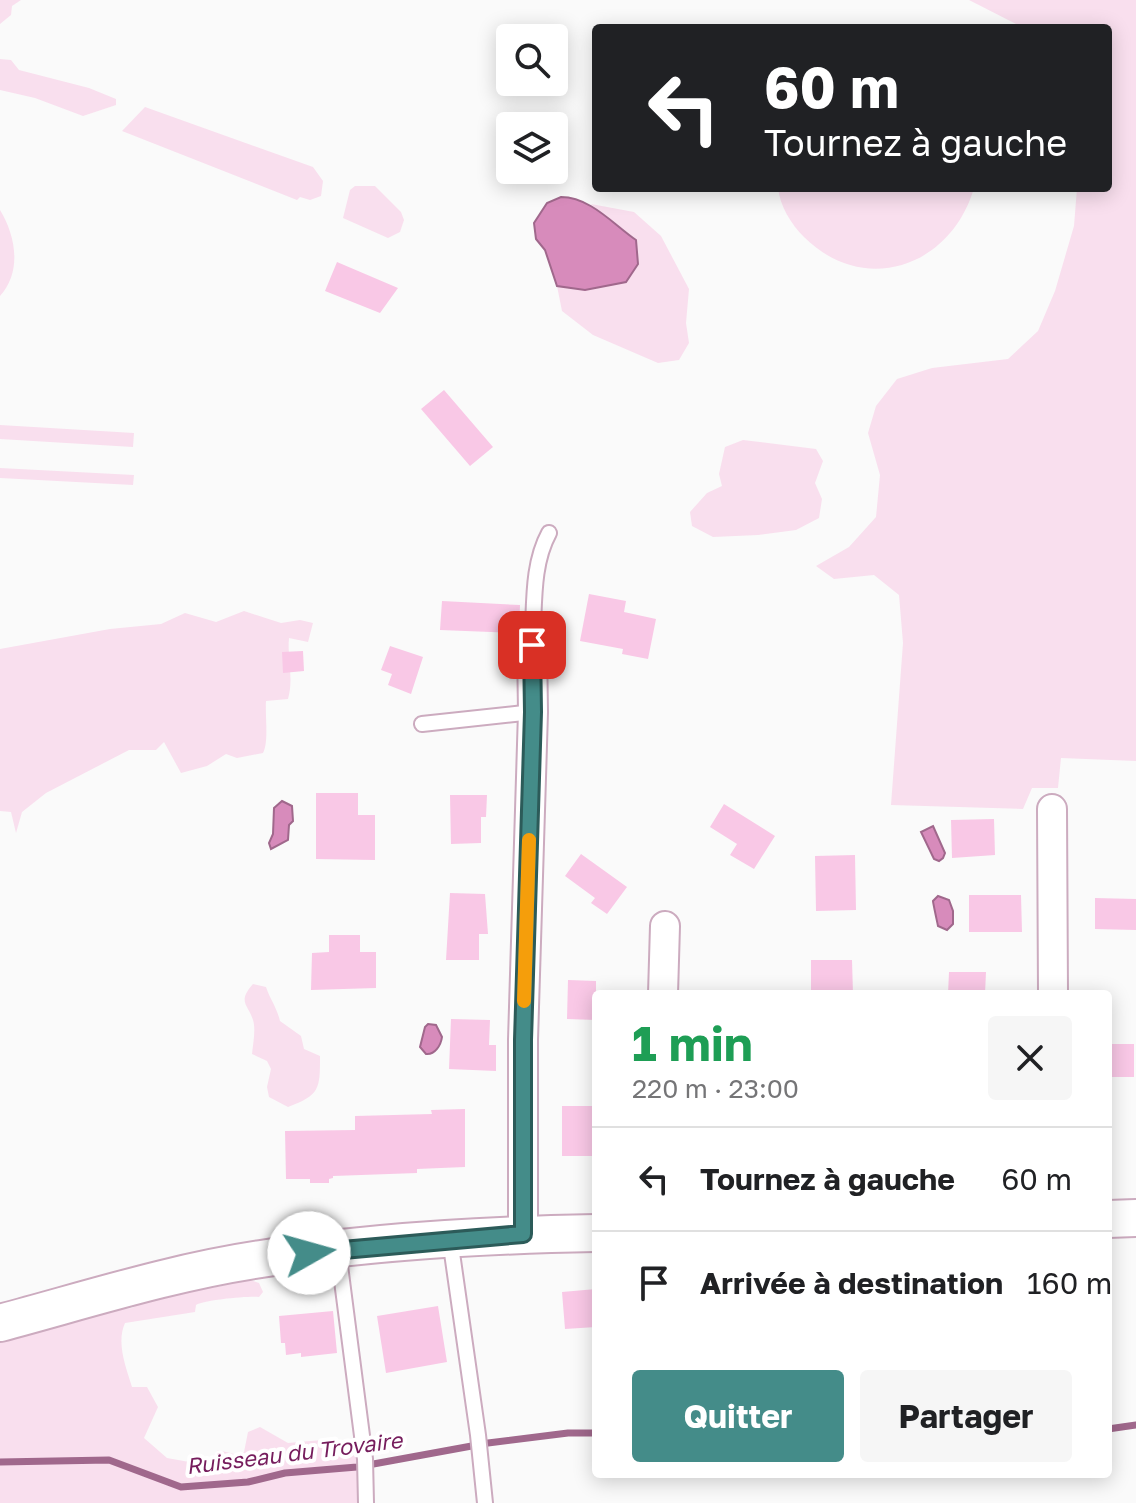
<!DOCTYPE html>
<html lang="fr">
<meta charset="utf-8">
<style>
body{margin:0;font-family:"Golos Text",sans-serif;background:#f6f6f6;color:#202124;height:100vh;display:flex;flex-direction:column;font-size:30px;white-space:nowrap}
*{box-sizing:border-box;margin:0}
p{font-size:26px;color:#757577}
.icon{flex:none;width:44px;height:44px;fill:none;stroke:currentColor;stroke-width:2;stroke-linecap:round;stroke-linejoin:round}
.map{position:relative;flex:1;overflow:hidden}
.sheet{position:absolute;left:592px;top:990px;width:520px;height:488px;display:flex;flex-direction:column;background:#fff;border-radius:8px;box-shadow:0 4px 20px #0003}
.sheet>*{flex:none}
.top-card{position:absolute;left:592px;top:24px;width:520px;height:168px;border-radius:8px;box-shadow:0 4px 20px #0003;background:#202124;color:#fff;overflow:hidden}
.controls{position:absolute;left:496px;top:24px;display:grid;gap:16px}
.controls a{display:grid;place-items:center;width:72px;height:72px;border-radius:8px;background:#fff;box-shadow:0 4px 20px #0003;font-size:40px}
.pin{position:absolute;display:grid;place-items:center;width:68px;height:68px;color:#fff;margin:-34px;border-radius:16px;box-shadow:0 4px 12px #0006}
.me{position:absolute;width:88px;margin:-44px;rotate:83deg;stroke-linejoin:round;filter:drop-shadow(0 0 6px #0008)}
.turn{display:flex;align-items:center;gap:28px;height:168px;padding:0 40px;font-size:36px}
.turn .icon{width:104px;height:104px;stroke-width:2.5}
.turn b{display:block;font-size:56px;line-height:68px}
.round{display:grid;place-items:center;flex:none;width:84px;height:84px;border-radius:8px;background:#f6f6f6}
.head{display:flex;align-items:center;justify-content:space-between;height:136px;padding:0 40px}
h1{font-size:48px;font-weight:700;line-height:60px;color:#1e9e55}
.button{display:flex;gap:16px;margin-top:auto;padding:16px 40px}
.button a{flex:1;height:92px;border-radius:8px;background:#448c89;color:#fff;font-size:32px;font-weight:700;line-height:92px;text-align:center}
.button a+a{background:#f6f6f6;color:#202124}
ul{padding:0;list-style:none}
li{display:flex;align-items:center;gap:24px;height:104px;padding:0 40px;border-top:2px solid #e0e0e0}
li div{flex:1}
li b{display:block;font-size:30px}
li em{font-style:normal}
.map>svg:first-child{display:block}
</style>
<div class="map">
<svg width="1136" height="1503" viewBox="0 0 1136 1503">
<rect width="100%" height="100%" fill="#fafafa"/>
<!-- green -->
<path fill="#f9dfee" d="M 0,0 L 21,0 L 12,6 L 11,15 L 0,24 Z
M 969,0 L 1136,0 L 1136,761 L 1061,758 L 1058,788 L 1032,788 L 1023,809 L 891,805 L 903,643 L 899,595 L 874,575 L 834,579 L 816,566 L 849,547 L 876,517 L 880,475 L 868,433 L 876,406 L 897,379 L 932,368 L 1008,359 L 1038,331 L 1055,291 L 1074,226 L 1077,188 L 1108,188 L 1108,28 L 1024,28 Z
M 0,59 L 11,60 L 19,70 L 89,88 L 116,99 L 116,105 L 83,116 L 35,98 L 0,90 Z
M 145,107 L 313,167 L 323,181 L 321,196 L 310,200 L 300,197 L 297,200 L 122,131 Z
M 355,186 L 375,186 L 401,212 L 404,220 L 400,232 L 388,238 L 343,218 L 350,190 Z
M 778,188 L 974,188 C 951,267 864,297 804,237 C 791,224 780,206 778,188 Z
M 591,204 L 634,212 L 661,236 L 689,289 L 686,323 L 689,343 L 679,360 L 658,363 L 593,335 L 562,311 L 557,286 L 585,290 L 636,241 L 606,219 Z
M 0,210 C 16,236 22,272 0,296 Z
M 0,425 L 134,433 L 133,447 L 0,439 Z
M 743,440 L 816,449 L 823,461 L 815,483 L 822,499 L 819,518 L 796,530 L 758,535 L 713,537 L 692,526 L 690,512 L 707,493 L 722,486 L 719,474 L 725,447 Z
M 0,468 L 134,475 L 133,485 L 0,478 Z
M 244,611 L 281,623 L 300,620 L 313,623 L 308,642 L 289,638 C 287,660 294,678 288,699 L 266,701 C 265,716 269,742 263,753 L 237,758 L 226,754 L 207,766 L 181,773 L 164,742 L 156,750 L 129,750 L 46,793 L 22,812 L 16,833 L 11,812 L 0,811 L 0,649 L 110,629 L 161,624 L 185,613 L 216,622 Z
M 253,984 L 266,987 C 270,999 277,1008 280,1021 L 301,1036 L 304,1049 L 320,1056 C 320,1089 320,1095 288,1107 L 269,1097 L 267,1087 L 271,1069 L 267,1061 L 252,1054 C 253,1044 256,1029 253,1020 C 248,1004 237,1002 253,984 Z
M 245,1278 L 259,1283 L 263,1292 L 259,1297 C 247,1296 205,1300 196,1305 L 195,1312 L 125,1323 C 116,1343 126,1367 132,1387 L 147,1387 L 158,1407 L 144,1438 L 167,1458 L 206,1465 L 218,1450 L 238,1455 L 244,1452 L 248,1432 L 260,1427 L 288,1443 L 333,1439 L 356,1455 L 359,1503 L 0,1503 L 0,1339 L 100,1312 L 132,1308 L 149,1298 L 222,1286 Z"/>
<!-- water -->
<path fill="#d78bbb" stroke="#a0688c" stroke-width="2" d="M 561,197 C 590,197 613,224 636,240 L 638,264 L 626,282 L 585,290 L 557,286 L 545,250 L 536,239 L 534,223 L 547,203 Z
M 282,801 L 292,806 L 293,821 L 289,825 L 288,840 L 271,849 L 269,843 L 273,834 L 274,808 Z
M 933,826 L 945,853 L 943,858 L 939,861 L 934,859 L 921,832 Z
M 938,896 L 949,900 L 953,911 L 953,924 L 947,930 L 938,926 C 937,921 933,903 933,901 Z
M 428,1024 L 436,1025 L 442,1037 C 441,1045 435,1055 426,1054 L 420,1047 L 425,1027 Z"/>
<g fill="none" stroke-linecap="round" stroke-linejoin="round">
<!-- stream -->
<path stroke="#a0688c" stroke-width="7" d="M 1108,1429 L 1136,1425
M 0,1462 L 109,1460 L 181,1487 L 248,1482 L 285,1473 L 357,1467 L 488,1443 L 568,1433 L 596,1433"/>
</g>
<!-- building -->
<path fill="#f9c8e6" d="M 337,262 L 398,288 L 380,313 L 325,291 Z
M 444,390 L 493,447 L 470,466 L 421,409 Z
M 589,594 L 626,601 L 624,612 L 656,619 L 648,659 L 622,654 L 623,649 L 580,641 Z
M 442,601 L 520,605 L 519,633 L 440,630 Z
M 390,646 L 423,657 L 411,694 L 388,685 L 392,674 L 381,670 Z
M 303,651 L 304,671 L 283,673 L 282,652 Z
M 316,793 L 358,793 L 358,815 L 375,815 L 375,860 L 316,859 Z
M 450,795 L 487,795 L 486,817 L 481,817 L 481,843 L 451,844 Z
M 724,804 L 775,836 L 754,869 L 730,855 L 737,844 L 710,827 Z
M 994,819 L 995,855 L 952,858 L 951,820 Z
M 581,854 L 627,887 L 607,914 L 591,903 L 595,898 L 565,876 Z
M 855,855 L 856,910 L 816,911 L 815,856 Z
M 450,893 L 485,894 L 488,934 L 479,934 L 479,960 L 446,960 Z
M 969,895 L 1021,895 L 1022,932 L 969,932 Z
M 1095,898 L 1136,899 L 1136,930 L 1095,929 Z
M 329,935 L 360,935 L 360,952 L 376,952 L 376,988 L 311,990 L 312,953 L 329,952 Z
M 811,960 L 852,960 L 853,994 L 811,994 Z
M 949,972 L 986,972 L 985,994 L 948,994 Z
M 568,980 L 596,981 L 596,1020 L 567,1019 Z
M 451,1019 L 490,1020 L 489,1045 L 496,1045 L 496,1071 L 449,1069 Z
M 1108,1044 L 1134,1044 L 1134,1077 L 1108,1077 Z
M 562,1106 L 596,1106 L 593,1156 L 562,1156 Z
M 465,1109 L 465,1167 L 417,1169 L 417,1173 L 333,1176 L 333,1178 L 329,1179 L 329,1183 L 310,1183 L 310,1179 L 286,1179 L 285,1131 L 355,1130 L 355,1116 L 432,1114 L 431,1110 Z
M 596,1289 L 596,1327 L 565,1329 L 562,1292 Z
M 438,1306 L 447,1362 L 386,1373 L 377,1316 Z
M 333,1311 L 337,1353 L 301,1357 L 301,1353 L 286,1355 L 285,1343 L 281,1343 L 279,1316 Z"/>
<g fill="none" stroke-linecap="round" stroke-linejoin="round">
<!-- service casing -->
<g stroke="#ccabbf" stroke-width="18">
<path id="service" d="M 532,645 C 535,608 531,566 549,533
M 422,724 L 533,712
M 450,1239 L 478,1435 L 485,1503
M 338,1250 L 365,1459 L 366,1503"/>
</g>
<!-- minor casing -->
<g stroke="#ccabbf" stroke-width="32">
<path id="minor" d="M 1052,809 L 1053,994
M 663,994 L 665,926
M 523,1234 L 523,1040 L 533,712 L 532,645"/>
</g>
<!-- tertiary casing -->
<g stroke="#ccabbf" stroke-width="40">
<path id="tertiary" d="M 1108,1219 L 1136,1218
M 0,1323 C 86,1300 173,1272 261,1259 C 371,1241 485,1235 596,1233"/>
</g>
<!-- service -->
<use href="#service" stroke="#fff" stroke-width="14"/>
<!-- minor -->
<use href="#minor" stroke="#fff" stroke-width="28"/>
<!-- tertiary -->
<use href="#tertiary" stroke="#fff" stroke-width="36"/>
</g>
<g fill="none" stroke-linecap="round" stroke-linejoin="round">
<!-- route casing -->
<g stroke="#2c5b59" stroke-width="20">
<path id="route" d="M 309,1253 L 523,1234 L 523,1040 L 533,712 L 532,645"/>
</g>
<!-- route -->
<use href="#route" stroke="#448c89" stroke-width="14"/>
<!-- slow -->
<path stroke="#f59e0b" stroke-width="14" d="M 524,1001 L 529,840"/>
</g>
<g text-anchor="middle" stroke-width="8" stroke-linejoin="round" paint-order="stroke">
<!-- water labels -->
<g font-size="22" font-style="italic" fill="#761d5d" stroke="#fff">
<text transform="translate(294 1453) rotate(-7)" y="8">Ruisseau du Trovaire</text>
</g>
</g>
</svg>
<div class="controls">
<a><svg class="icon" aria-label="search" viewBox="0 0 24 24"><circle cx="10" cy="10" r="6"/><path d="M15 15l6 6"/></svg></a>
<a><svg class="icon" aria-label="layers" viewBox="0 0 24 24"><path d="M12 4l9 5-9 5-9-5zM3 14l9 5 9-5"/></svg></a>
</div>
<div class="pin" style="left:532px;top:645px;background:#d93025"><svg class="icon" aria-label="arrive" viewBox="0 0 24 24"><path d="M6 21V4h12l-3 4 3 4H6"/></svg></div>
<svg class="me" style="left:309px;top:1253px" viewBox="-20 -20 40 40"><circle r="19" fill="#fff"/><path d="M0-13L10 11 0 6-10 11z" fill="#448c89"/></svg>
<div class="top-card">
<div class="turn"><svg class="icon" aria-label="left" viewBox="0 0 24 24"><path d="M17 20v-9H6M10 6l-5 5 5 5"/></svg><div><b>60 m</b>Tournez à gauche</div></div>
</div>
<section class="sheet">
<div class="head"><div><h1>1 min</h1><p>220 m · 23:00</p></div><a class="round"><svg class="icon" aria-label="close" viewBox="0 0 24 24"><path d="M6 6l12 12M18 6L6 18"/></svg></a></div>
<ul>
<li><svg class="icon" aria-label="left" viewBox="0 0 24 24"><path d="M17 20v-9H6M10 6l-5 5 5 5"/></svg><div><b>Tournez à gauche</b></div><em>60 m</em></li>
<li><svg class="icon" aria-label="arrive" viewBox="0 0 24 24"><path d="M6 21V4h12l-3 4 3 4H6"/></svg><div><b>Arrivée à destination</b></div><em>160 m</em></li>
</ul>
<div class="button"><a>Quitter</a><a>Partager</a></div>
</section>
</div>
